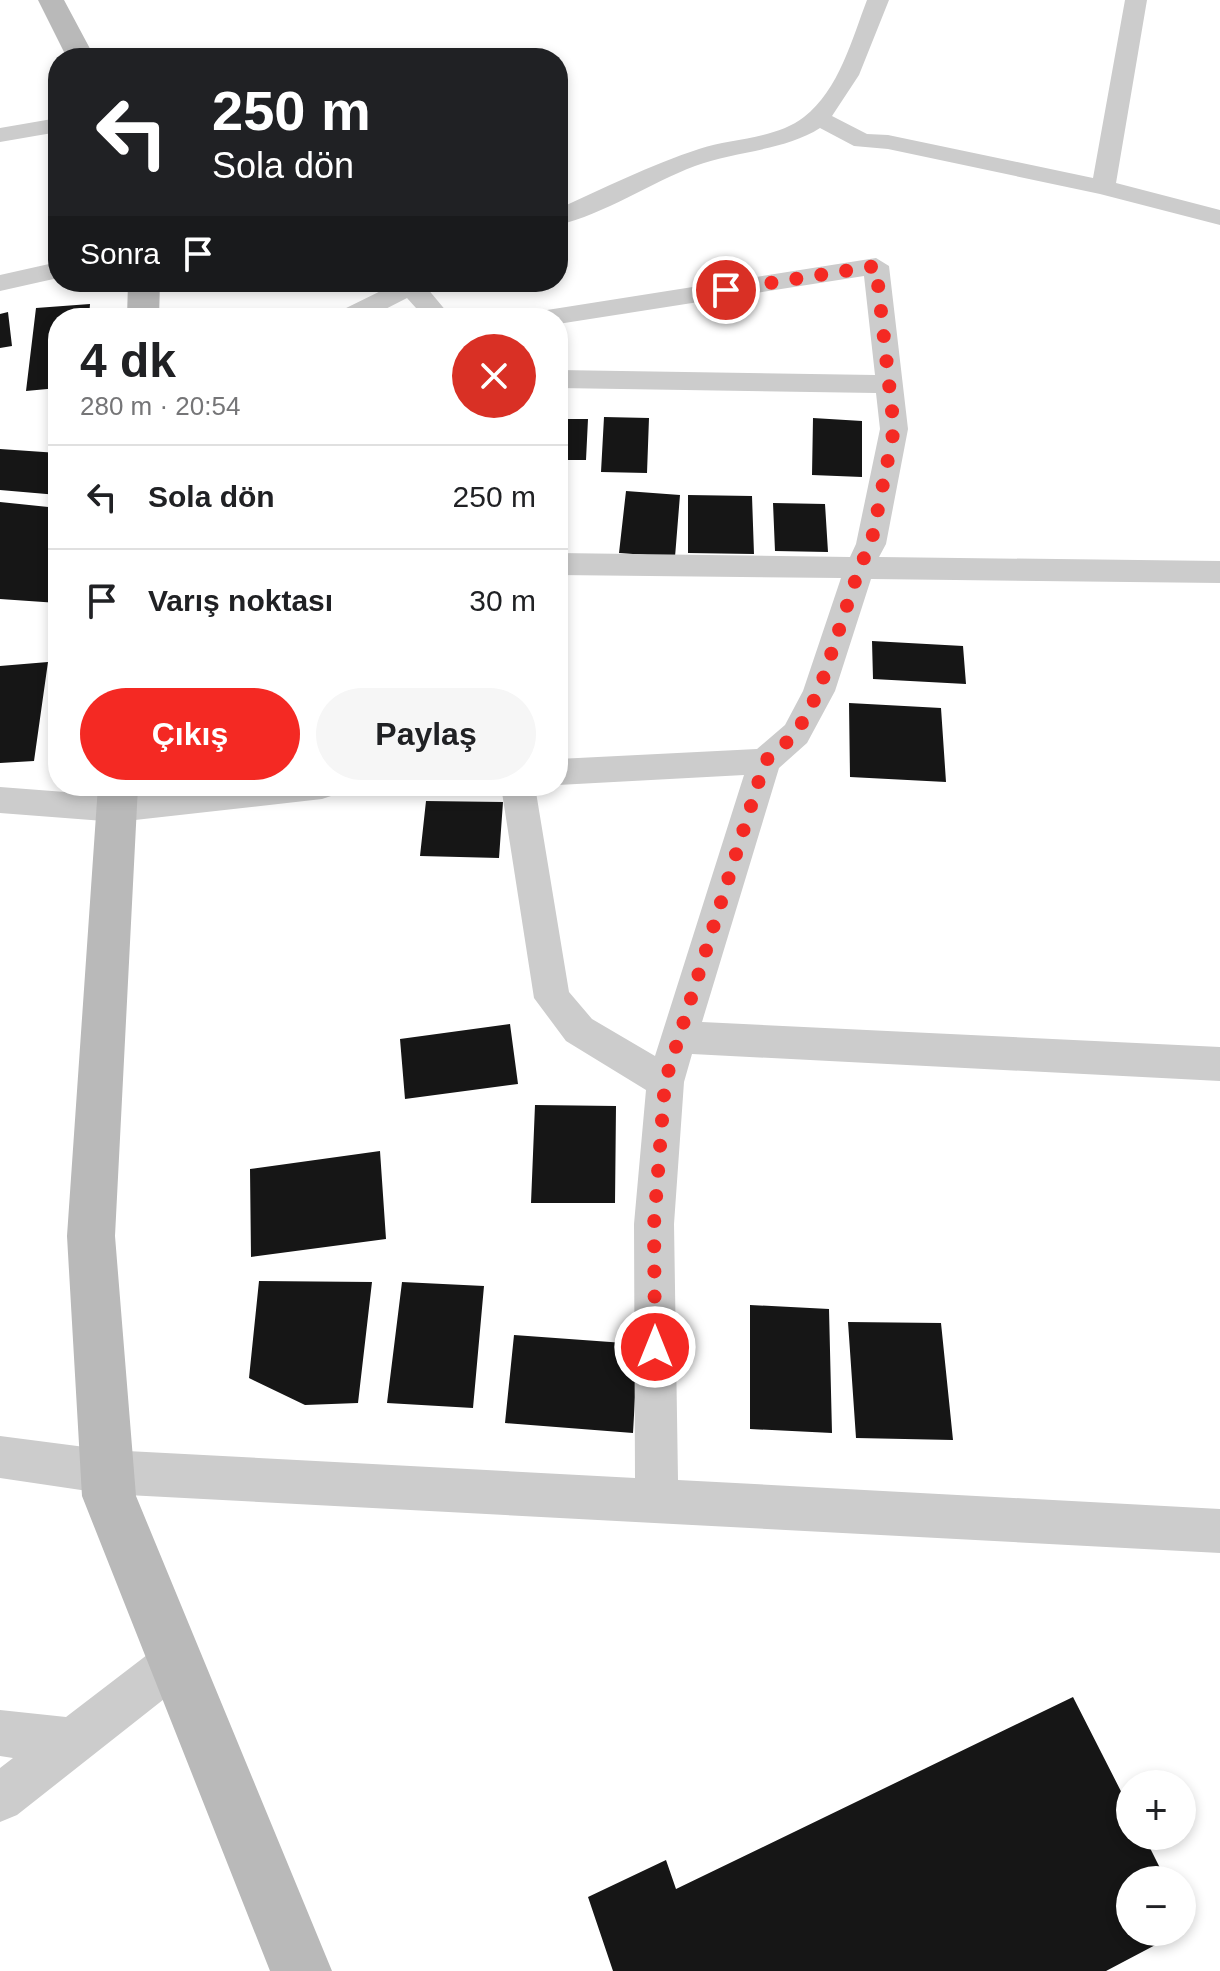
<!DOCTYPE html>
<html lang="tr">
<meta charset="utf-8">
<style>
body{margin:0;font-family:Arial,sans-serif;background:#f6f6f6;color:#202124;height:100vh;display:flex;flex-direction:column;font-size:30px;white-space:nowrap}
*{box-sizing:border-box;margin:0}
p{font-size:26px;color:#757577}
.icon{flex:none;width:44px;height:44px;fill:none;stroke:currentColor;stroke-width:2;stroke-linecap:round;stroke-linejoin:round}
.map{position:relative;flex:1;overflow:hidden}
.drawer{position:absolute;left:48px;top:308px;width:520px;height:488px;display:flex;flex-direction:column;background:#fff;border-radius:32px;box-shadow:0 4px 12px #0003}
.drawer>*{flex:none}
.hud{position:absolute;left:48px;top:48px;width:520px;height:244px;border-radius:32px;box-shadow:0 4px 12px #0003;background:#202124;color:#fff;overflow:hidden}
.buttons{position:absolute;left:1116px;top:1770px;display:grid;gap:16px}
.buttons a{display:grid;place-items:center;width:80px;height:80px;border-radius:50%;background:#fff;box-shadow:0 4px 12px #0003;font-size:40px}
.pin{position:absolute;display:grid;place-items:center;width:68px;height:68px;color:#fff;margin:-34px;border:4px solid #fff;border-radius:50%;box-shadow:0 2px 8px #0007}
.me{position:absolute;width:88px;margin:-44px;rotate:0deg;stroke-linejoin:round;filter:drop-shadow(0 0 6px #0008)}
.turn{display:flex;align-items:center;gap:28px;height:168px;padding:0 32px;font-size:36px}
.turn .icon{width:104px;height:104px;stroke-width:2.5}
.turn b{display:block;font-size:56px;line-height:68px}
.then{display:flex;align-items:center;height:76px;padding:0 32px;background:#0003;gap:16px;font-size:30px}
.round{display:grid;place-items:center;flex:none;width:84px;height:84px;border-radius:42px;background:#f6f6f6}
.head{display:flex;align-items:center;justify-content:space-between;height:136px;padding:0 32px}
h1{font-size:48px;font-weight:700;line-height:60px}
.cta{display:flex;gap:16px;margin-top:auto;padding:16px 32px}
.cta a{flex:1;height:92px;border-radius:48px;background:#f42923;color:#fff;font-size:32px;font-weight:700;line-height:92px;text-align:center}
.cta a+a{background:#f6f6f6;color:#202124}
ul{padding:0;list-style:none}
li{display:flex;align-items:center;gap:24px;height:104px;padding:0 32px;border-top:2px solid #e0e0e0}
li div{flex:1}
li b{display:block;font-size:30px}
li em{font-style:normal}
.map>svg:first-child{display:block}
</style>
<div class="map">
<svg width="1220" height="1971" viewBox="0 0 1220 1971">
<rect width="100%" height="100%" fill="#fff"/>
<!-- building -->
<path fill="#161616" d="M 90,304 L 89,318 L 58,318 L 58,388 L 26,391 L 36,308 Z
M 8,312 L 12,346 L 0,348 L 0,314 Z
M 604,417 L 649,418 L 647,473 L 601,472 Z
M 813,418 L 862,421 L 862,477 L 812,475 Z
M 558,419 L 588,419 L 586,460 L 558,460 Z
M 0,449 L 58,453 L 58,495 L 0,490 Z
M 626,491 L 680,495 L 675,557 L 619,553 Z
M 688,495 L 752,496 L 754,554 L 688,553 Z
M 0,502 L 58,508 L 58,603 L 0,599 Z
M 773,503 L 825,504 L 828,552 L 775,551 Z
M 872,641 L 963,646 L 966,684 L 873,679 Z
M 48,662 L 34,761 L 0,763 L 0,666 Z
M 849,703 L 941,708 L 946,782 L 850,777 Z
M 426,801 L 503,802 L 499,858 L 420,856 Z
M 510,1024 L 518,1084 L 405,1099 L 400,1039 Z
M 535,1105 L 616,1106 L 615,1203 L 531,1203 Z
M 380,1151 L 386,1239 L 251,1257 L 250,1169 Z
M 259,1281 L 372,1282 L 358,1403 L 305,1405 L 249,1378 Z
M 402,1282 L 484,1286 L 473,1408 L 387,1403 Z
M 750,1305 L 829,1309 L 832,1433 L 750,1429 Z
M 848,1322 L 941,1323 L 953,1440 L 856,1438 Z
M 514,1335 L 638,1344 L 633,1433 L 505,1423 Z
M 1073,1697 L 1130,1809 L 1130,1836 L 1144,1836 L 1166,1880 L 1130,1880 L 1130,1932 L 1180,1932 L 1106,1971 L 613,1971 L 588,1897 L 666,1860 L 676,1889 Z"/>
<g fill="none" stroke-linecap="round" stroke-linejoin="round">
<!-- street -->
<path fill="#ccc" fill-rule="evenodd" d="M 867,0 L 889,0 L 859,75 L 832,116 L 867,134 L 888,135 L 1093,178 L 1125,0 L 1147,0 L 1116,183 L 1220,210 L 1220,225 L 1100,194 L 888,149 L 854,146 L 820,128 C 784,151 735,151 695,166 C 650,183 605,214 558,225 L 558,209 C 604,188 650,165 699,149 C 731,138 776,139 804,117 C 839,90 852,39 867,0 Z
M 58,118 L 58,132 L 0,142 L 0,128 Z
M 876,258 L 889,266 L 908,429 L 886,544 L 879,557 L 1220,561 L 1220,583 L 871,579 L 835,691 L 807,743 L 779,768 L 702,1022 L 1220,1047 L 1220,1081 L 692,1054 L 684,1082 L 674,1224 L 678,1480 L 1220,1509 L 1220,1553 L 108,1494 L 0,1478 L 0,1436 L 108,1450 L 635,1478 L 634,1224 L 646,1090 L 566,1041 L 534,998 L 501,786 L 535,786 L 569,992 L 592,1019 L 655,1056 L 744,775 L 558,785 L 558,759 L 757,749 L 785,725 L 803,691 L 841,578 L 558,575 L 558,553 L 850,557 L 856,544 L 880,429 L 876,393 L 558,388 L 558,370 L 875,375 L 864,276 L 558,324 L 558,318 L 534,318 L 538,312 L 547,310 Z
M 58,262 L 58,278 L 0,291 L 0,275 Z
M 399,282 L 432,282 L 427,288 L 452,318 L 425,318 L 407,298 L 368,318 L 334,318 L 338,312 Z
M 203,786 L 339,786 L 334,795 L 322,799 L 117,822 L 0,813 L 0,787 L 117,796 Z
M 176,1638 L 192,1645 L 199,1661 L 192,1677 L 17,1815 L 0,1822 L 0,1768 L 13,1758 L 0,1756 L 0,1710 L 66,1717 L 160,1645 Z"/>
<!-- secondary -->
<path fill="#b9b9b9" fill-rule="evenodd" d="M 38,0 L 64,0 L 95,58 L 67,58 Z
M 128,282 L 160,282 L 159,318 L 127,318 Z
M 98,786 L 138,786 L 115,1236 L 136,1496 L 332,1971 L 270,1971 L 82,1496 L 67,1236 Z"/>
</g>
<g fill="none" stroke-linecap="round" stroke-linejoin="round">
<!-- route -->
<path stroke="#f42923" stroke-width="14" stroke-dasharray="0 25.2" d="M 655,1347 L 654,1224 L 665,1082 L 765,761 L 796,734 L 819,691 L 860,566 L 871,544 L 894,429 L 876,266 L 726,290"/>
</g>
</svg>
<div class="buttons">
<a>+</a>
<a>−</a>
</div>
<div class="pin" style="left:726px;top:290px;background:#d93025"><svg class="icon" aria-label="arrive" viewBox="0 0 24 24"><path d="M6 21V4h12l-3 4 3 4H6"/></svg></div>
<svg class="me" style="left:655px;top:1347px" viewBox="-20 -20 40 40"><circle r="17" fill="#f42923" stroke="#fff" stroke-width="3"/><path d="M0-11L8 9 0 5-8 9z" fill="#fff"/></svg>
<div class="hud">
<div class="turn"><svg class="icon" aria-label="left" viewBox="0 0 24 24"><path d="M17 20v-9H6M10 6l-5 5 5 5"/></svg><div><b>250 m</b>Sola dön</div></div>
<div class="then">Sonra<svg class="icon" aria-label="arrive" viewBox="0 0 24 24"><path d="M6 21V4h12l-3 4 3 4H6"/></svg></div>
</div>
<section class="drawer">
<div class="head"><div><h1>4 dk</h1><p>280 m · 20:54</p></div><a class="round" style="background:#d93025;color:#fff"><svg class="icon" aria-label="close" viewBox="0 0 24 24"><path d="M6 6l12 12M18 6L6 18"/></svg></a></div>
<ul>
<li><svg class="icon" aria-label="left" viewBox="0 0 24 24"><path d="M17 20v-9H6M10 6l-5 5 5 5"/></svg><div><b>Sola dön</b></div><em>250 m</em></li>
<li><svg class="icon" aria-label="arrive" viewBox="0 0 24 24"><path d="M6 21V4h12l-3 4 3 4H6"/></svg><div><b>Varış noktası</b></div><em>30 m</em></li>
</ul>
<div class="cta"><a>Çıkış</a><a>Paylaş</a></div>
</section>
</div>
